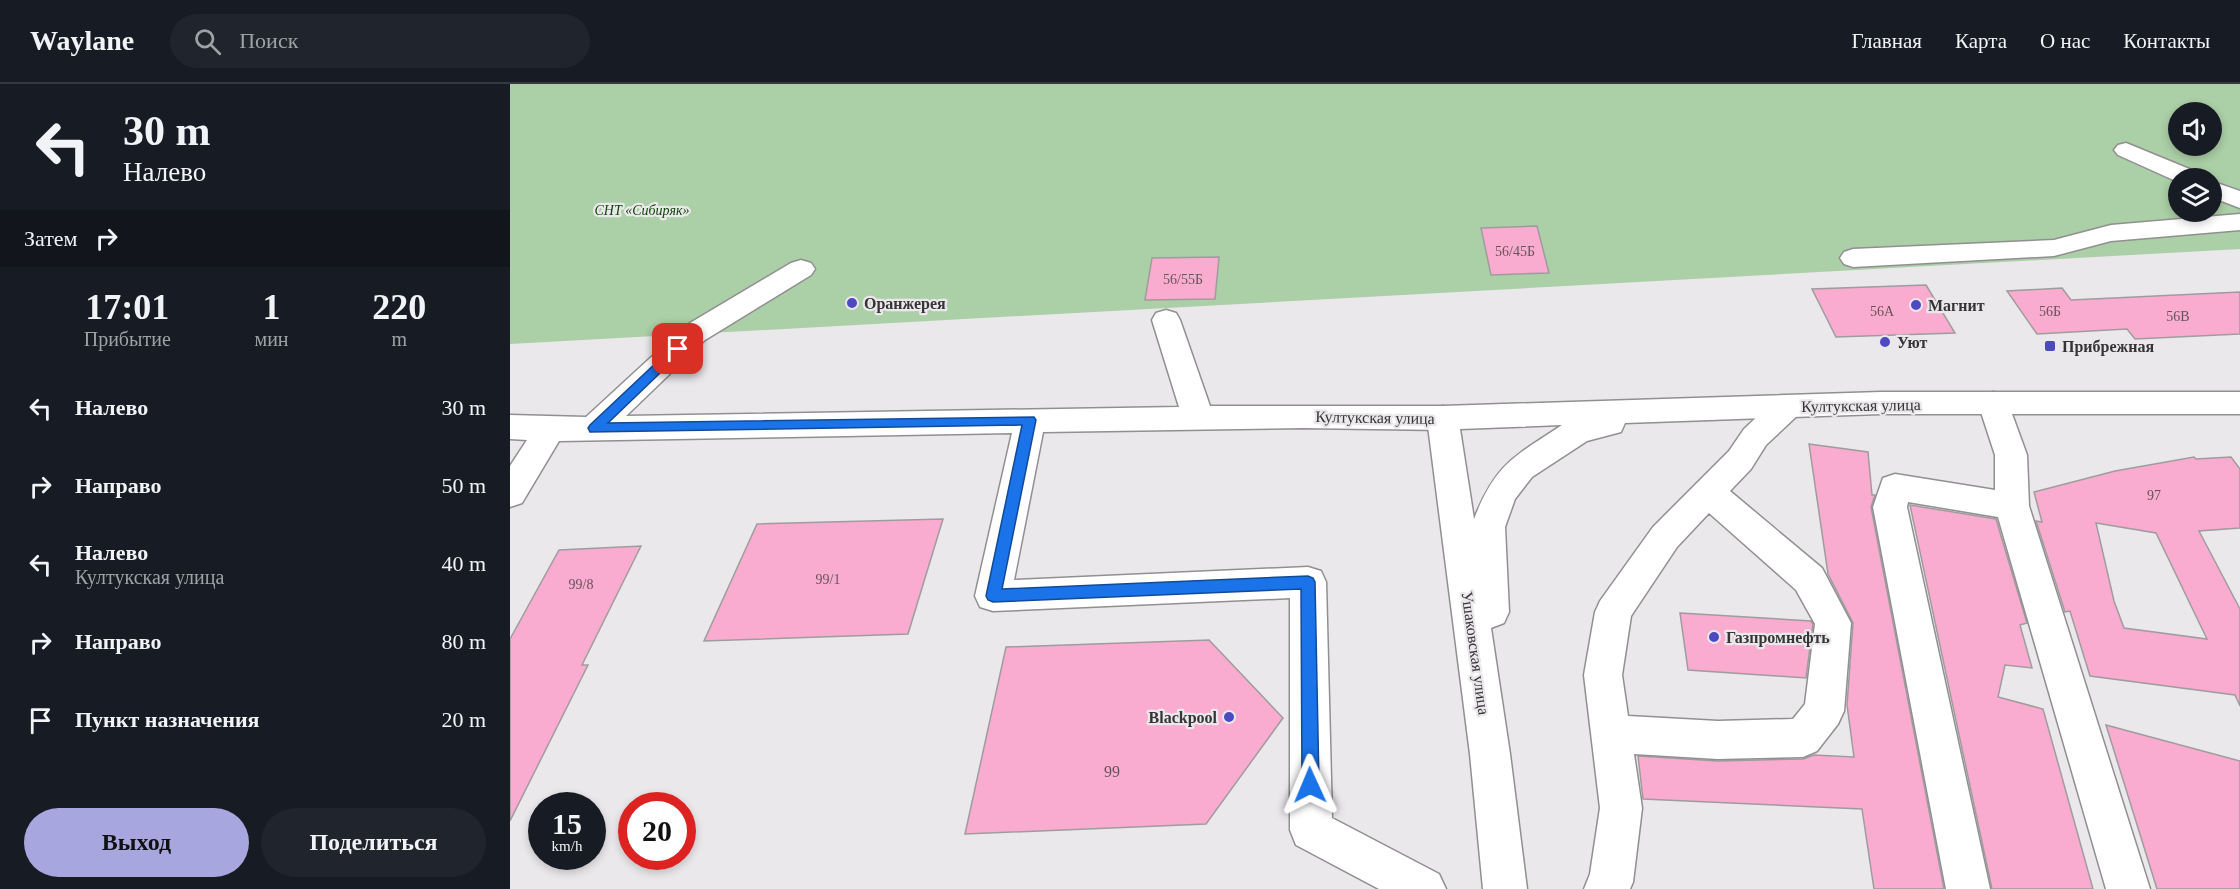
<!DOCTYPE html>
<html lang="ru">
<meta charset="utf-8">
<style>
body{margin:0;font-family:"Times New Roman",serif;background:#20242c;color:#f1f3f6;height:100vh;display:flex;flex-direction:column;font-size:22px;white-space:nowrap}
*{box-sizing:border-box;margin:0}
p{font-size:20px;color:#9ea1a6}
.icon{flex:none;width:33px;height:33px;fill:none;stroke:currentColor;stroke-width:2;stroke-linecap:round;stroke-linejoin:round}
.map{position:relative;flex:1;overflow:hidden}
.side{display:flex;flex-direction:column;background:#171b24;width:510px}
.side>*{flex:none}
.guide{background:#171b24;color:#f1f3f6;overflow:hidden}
.tools{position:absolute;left:1658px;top:18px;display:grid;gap:12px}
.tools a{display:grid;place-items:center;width:54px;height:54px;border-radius:50%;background:#171b24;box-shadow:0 3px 9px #0003;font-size:30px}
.speed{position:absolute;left:18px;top:708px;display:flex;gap:12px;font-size:30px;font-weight:700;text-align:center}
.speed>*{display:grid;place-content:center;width:78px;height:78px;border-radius:50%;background:#171b24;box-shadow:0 3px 9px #0003;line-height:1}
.speed small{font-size:15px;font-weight:400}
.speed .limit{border:9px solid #d22;background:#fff;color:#111}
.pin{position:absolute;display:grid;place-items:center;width:51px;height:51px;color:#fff;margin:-26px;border-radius:12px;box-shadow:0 3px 9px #0006}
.me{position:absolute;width:66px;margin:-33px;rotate:359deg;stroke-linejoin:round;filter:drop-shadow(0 0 4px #0008)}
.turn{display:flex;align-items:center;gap:21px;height:126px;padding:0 24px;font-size:27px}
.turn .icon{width:78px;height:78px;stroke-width:2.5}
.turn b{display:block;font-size:42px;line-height:51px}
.then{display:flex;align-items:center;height:57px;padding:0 24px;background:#0003;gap:12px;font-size:22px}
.eta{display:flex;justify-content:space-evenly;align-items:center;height:102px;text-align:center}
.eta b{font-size:36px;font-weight:600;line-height:42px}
.button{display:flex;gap:12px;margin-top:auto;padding:12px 24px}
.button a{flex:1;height:69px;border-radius:36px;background:#a7a6de;color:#111;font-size:24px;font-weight:600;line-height:69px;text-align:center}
.button a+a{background:#20242c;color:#f1f3f6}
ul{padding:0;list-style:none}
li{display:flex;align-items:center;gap:18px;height:78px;padding:0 24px}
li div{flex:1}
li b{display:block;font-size:22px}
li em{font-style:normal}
header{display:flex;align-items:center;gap:36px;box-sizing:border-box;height:84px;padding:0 30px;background:#171b24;border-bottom:2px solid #363941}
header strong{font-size:28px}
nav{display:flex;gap:33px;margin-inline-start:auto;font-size:21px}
.search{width:420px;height:54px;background:#20242c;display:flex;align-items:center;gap:15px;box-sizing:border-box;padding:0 21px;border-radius:33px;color:#9ea1a6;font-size:22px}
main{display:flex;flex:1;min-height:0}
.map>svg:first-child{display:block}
</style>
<header>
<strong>Waylane</strong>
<div class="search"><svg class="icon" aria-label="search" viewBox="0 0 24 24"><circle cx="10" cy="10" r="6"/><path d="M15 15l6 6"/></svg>Поиск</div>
<nav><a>Главная</a><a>Карта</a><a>О нас</a><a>Контакты</a></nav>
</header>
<main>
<section class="side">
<div class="guide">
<div class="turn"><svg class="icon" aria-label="left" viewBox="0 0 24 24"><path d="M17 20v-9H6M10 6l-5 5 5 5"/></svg><div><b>30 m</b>Налево</div></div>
<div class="then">Затем<svg class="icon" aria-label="right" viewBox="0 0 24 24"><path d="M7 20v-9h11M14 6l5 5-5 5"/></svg></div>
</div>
<div class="eta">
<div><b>17:01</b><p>Прибытие</p></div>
<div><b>1</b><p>мин</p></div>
<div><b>220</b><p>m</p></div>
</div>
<ul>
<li><svg class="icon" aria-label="left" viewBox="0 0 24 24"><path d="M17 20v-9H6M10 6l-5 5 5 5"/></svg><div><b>Налево</b></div><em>30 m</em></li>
<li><svg class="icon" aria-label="right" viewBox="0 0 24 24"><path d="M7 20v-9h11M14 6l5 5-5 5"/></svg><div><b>Направо</b></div><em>50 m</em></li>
<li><svg class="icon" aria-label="left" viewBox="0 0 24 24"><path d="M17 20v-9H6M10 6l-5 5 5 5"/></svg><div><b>Налево</b><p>Култукская улица</p></div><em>40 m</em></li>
<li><svg class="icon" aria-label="right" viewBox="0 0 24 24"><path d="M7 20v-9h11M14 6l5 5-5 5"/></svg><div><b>Направо</b></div><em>80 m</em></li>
<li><svg class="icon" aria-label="arrive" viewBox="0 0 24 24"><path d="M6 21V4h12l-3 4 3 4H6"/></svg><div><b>Пункт назначения</b></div><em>20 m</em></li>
</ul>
<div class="button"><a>Выход</a><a>Поделиться</a></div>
</section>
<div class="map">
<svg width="1730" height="805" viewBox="0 0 1730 805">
<rect width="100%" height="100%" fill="#ebe8eb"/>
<!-- green -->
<path fill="#abcfa6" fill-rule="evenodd" d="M 0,0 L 1730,0 L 1730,165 L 0,260 ZM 1668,28 L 1701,28 L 1701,62 L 1668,62 ZM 1668,94 L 1701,94 L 1701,128 L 1668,128 Z"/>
<!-- building -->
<path fill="#f9acd0" stroke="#9f9c9d" stroke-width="1.5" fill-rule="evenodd" d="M 1027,142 L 1039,189 L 981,191 L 971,144 Z
M 709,173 L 705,215 L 635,216 L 642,174 Z
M 1416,201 L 1445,249 L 1326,253 L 1302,205 Z
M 1552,204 L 1561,216 L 1730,208 L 1730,250 L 1625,255 L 1617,245 L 1527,250 L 1497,207 Z
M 1299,360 L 1358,368 L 1362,411 L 1365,411 L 1361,423 L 1434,805 L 1364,805 L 1352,725 L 1133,715 L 1128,672 L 1208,677 L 1293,675 L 1304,671 L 1344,673 L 1337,621 L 1343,539 L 1318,490 Z
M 1684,373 L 1686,375 L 1721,373 L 1730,385 L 1730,444 L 1689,447 L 1730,525 L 1730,622 L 1725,611 L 1580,592 L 1560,527 L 1555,528 L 1526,437 L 1532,438 L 1524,408 L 1605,387 ZM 1586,439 L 1646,449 L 1697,555 L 1614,544 L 1604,517 Z
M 1400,421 L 1486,435 L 1517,539 L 1510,541 L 1522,584 L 1495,581 L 1488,613 L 1533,625 L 1583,805 L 1482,805 Z
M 433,435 L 398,550 L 194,557 L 247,440 Z
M 131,462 L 72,581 L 78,581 L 0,737 L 0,555 L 49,466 Z
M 1170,529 L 1301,537 L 1303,540 L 1296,594 L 1178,586 Z
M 699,556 L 773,634 L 696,740 L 455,750 L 496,563 Z
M 1596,641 L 1730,677 L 1730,805 L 1647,805 Z"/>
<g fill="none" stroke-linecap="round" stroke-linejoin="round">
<!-- minor casing -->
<g stroke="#918f91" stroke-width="3">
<path id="minor" d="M 1616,59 L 1689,89 L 1692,94 L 1668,94 L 1668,98 L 1608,71 L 1604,66 L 1608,61 Z
M 1701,97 L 1730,107 L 1730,124 L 1701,113 Z
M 1730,130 L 1730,146 L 1601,157 L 1544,172 L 1343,183 L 1334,180 L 1330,174 L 1334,168 L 1343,165 L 1544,156 L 1601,141 Z
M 291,176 L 301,179 L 305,185 L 301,191 L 195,256 L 116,332 L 669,323 L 642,236 L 646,229 L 656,226 L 666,229 L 670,236 L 700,322 L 933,322 L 944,326 L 949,334 L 944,342 L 933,346 L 793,344 L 533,348 L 504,496 L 798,483 L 811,487 L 816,498 L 822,734 L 929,790 L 936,805 L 869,805 L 786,761 L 780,746 L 780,514 L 483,527 L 470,523 L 465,512 L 502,349 L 49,357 L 12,419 L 0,423 L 0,382 L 17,356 L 0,355 L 0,331 L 76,333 L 175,242 L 281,179 Z
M 1483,308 L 1494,311 L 1498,319 L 1517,371 L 1519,422 L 1640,805 L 1596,805 L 1488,433 L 1398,418 L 1397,423 L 1480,805 L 1436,805 L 1363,423 L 1373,394 L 1385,390 L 1485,406 L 1485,371 L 1468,319 L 1472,311 Z
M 1277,312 L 1288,315 L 1292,323 L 1288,331 L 1256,361 L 1241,385 L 1220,407 L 1312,484 L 1341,539 L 1334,627 L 1328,640 L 1307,667 L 1293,673 L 1208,675 L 1124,670 L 1132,724 L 1123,798 L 1120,805 L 1074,805 L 1080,790 L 1090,724 L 1074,591 L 1085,528 L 1090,517 L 1143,443 L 1219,367 L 1234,345 L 1266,315 ZM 1199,429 L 1286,506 L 1305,540 L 1295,620 L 1283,635 L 1208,637 L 1118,632 L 1112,591 L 1121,532 L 1167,463 Z"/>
</g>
<!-- major casing -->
<g stroke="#918f91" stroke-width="3">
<path id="major" d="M 1371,308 L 1730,308 L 1730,330 L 1371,330 L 1115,339 L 1111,348 L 1077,357 L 1022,393 L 1005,415 L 995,443 L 999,528 L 994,539 L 981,544 L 1000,670 L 1017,805 L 973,805 L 960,670 L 917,334 L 922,326 L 933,322 ZM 1052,341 C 1004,373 986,379 964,435 L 950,345 Z"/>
</g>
<!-- minor -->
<use href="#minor" fill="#fff" fill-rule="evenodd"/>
<!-- major -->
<use href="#major" fill="#fff" fill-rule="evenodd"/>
</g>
<!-- route -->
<path fill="#1a73e8" stroke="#114b97" stroke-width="1.5" d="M 168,261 L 172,262 L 172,268 L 98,339 L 524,333 L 526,336 L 492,505 L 798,492 L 803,494 L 805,498 L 809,701 L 806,707 L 800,709 L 794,707 L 792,701 L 791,505 L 483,518 L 478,516 L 476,512 L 512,341 L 80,348 L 78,344 L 80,341 L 164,262 Z"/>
<!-- markers -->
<g fill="#4d49c0" stroke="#ebe8eb" stroke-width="2">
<circle cx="342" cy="219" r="6"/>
<circle cx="1406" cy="221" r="6"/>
<circle cx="1375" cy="258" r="6"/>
<rect x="1534" y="256" width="12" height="12" rx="3"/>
<circle cx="1204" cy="553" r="6"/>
<circle cx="719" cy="633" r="6"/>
</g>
<g text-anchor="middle" stroke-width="4.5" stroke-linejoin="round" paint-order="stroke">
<!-- far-park labels -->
<g font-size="14" font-style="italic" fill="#0d4407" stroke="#ebe8eb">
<text x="132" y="131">СНТ «Сибиряк»</text>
</g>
<!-- number labels -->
<g font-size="14" fill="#67535c">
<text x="1005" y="172">56/45Б</text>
<text x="673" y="200">56/55Б</text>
<text x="1372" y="232">56А</text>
<text x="1540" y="232">56Б</text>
<text x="1668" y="237">56В</text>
<text x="1644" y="416">97</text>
<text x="318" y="500">99/1</text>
<text x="71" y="505">99/8</text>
</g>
<!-- poi labels -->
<g font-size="16" font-weight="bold" fill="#363536" stroke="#ebe8eb" text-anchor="start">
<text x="354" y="225">Оранжерея</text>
<text x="1418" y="227">Магнит</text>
<text x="1387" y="264">Уют</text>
<text x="1552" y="268">Прибрежная</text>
<text x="1216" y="559">Газпромнефть</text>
<text x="707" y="639" text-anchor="end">Blackpool</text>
</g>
<!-- street labels -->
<g font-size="16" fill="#363536" stroke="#ebe8eb">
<text transform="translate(1351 321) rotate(-1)" y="6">Култукская улица</text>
<text transform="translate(865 333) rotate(1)" y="6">Култукская улица</text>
<text transform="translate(966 569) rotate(82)" y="6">Ушаковская улица</text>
</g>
<!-- near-number labels -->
<g font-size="16" fill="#67535c">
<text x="602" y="693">99</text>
</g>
</g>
</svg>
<div class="tools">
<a><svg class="icon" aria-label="sound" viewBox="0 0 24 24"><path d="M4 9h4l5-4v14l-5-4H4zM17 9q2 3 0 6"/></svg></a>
<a><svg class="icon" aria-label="layers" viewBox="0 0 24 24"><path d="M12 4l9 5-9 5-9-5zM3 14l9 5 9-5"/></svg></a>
</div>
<div class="speed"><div>15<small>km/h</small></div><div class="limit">20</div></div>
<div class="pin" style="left:168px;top:265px;background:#d93025"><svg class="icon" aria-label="arrive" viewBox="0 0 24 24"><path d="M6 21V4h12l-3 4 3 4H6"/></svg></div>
<svg class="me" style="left:800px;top:701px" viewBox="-20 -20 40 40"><path d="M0-17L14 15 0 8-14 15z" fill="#1a73e8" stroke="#fff" stroke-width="4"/></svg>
</div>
</main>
